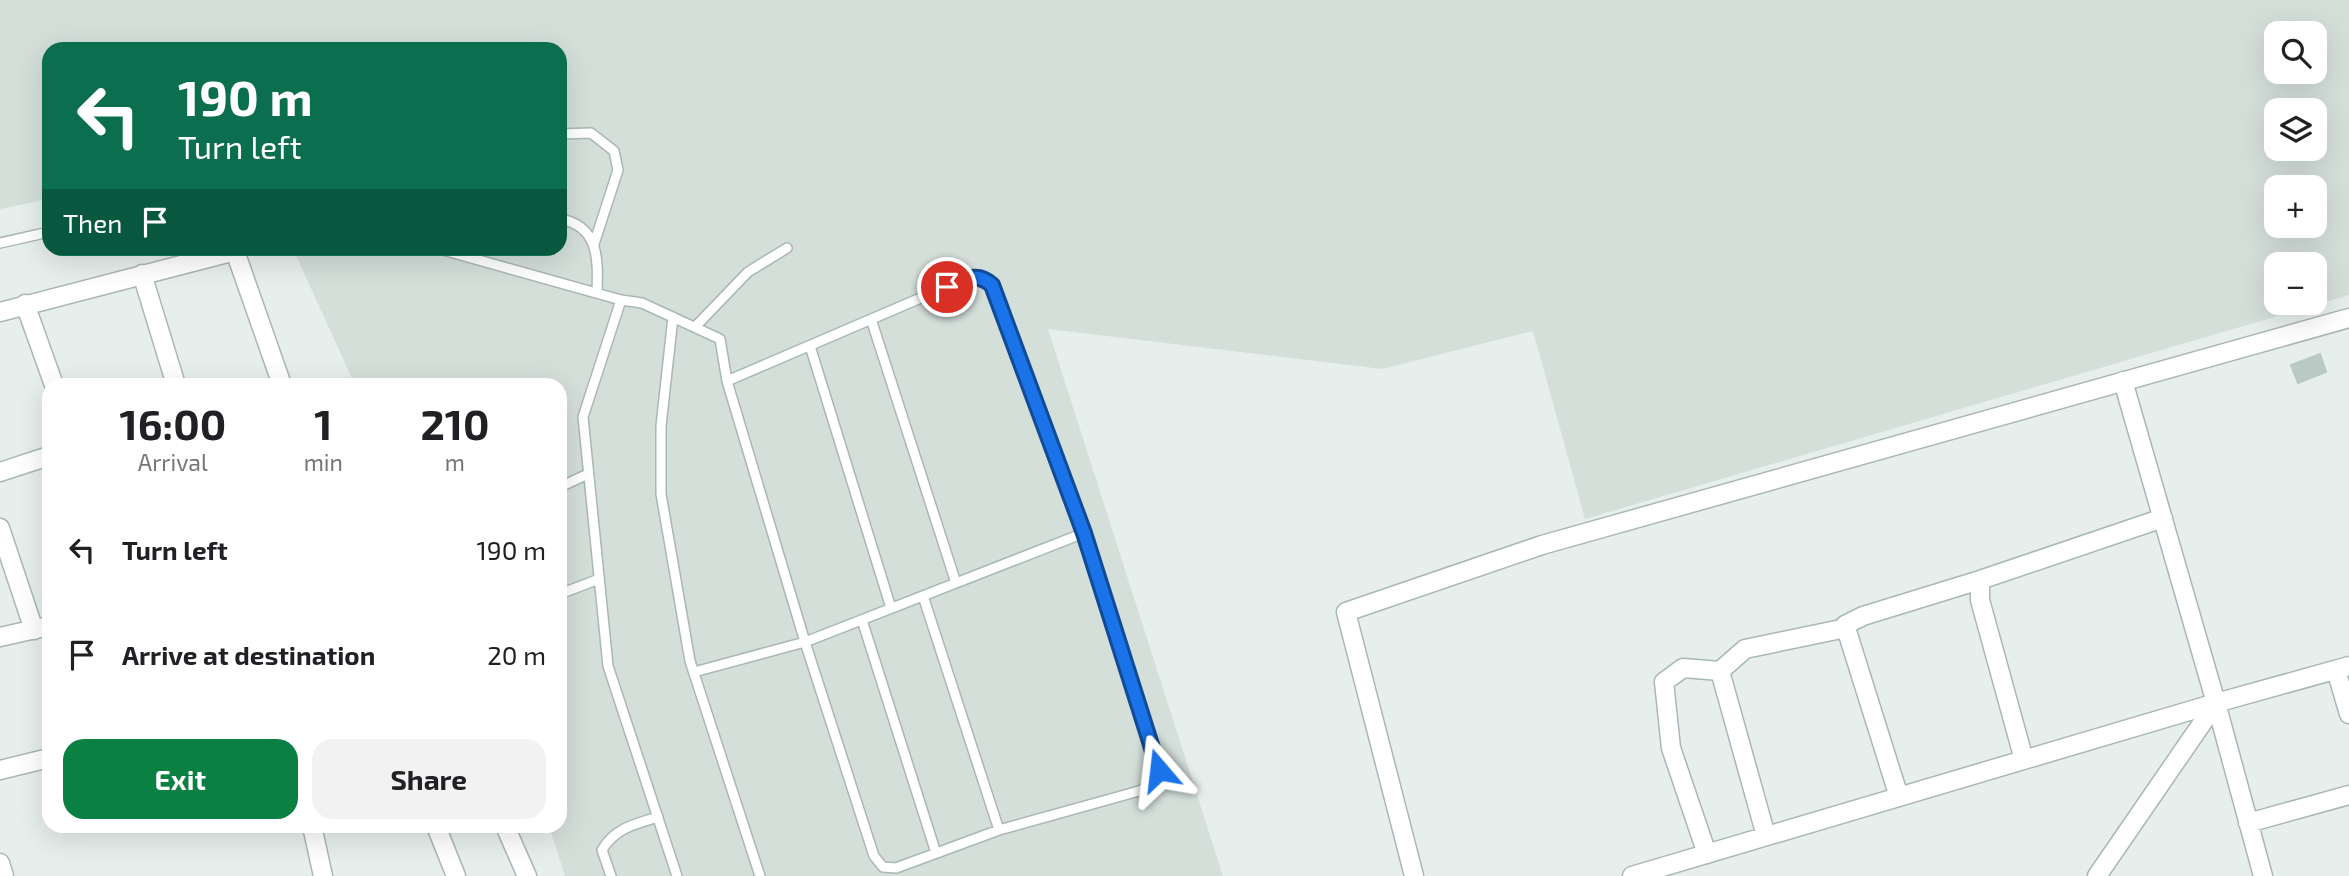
<!DOCTYPE html>
<meta charset="utf-8">
<style>
body{margin:0;font-family:"Exo 2",sans-serif;background:#f2f2f2;color:#202124;height:100vh;display:flex;flex-direction:column;font-size:26px;white-space:nowrap}
*{box-sizing:border-box;margin:0}
p{font-size:23px;color:#757577}
.icon{flex:none;width:38px;height:38px;fill:none;stroke:currentColor;stroke-width:2;stroke-linecap:round;stroke-linejoin:round}
.map{position:relative;flex:1;overflow:hidden}
.panel{position:absolute;left:42px;top:378px;width:525px;height:455px;display:flex;flex-direction:column;background:#fff;border-radius:21px;box-shadow:0 7px 28px #0002}
.panel>*{flex:none}
.guide{position:absolute;left:42px;top:42px;width:525px;height:214px;border-radius:21px;box-shadow:0 7px 28px #0002;background:#0b6e4f;color:#fff;overflow:hidden}
.controls{position:absolute;left:2264px;top:21px;display:grid;gap:14px}
.controls a{display:grid;place-items:center;width:63px;height:63px;border-radius:14px;background:#fff;box-shadow:0 7px 28px #0002;font-size:35px}
.pin{position:absolute;display:grid;place-items:center;width:60px;height:60px;color:#fff;margin:-30px;border:4px solid #fff;border-radius:50%;box-shadow:0 2px 7px #0007}
.me{position:absolute;width:77px;margin:-38px;rotate:343deg;stroke-linejoin:round;filter:drop-shadow(0 0 5px #0008)}
.turn{display:flex;align-items:center;gap:24px;height:147px;padding:0 21px;font-size:32px}
.turn .icon{width:91px;height:91px;stroke-width:2.5}
.turn b{display:block;font-size:49px;line-height:60px}
.then{display:flex;align-items:center;height:66px;padding:0 21px;background:#0003;gap:14px;font-size:26px}
.eta{display:flex;justify-content:space-evenly;align-items:center;height:119px;text-align:center}
.eta b{font-size:42px;font-weight:700;line-height:49px}
.cta{display:flex;gap:14px;margin-top:auto;padding:14px 21px}
.cta a{flex:1;height:80px;border-radius:21px;background:#0b8043;color:#fff;font-size:28px;font-weight:700;line-height:80px;text-align:center}
.cta a+a{background:#f2f2f2;color:#202124}
ul{padding:0;list-style:none}
li{display:flex;align-items:center;gap:21px;height:105px;padding:0 21px}
li div{flex:1}
li b{display:block;font-size:26px}
li em{font-style:normal}
.map>svg:first-child{display:block}
</style>
<div class="map">
<svg width="2349" height="876" viewBox="0 0 2349 876">
<rect width="100%" height="100%" fill="#e6efeb"/>
<!-- built -->
<path fill="#d4dfda" fill-rule="evenodd" d="M 0,0 L 2349,0 L 2349,295 L 1585,519 L 1533,331 L 1382,369 L 1048,329 L 1223,876 L 565,876 L 549,826 L 560,826 L 560,385 L 355,385 L 293,249 L 560,248 L 560,49 L 49,49 L 49,199 L 0,209 ZM 2277,33 L 2315,33 L 2315,72 L 2277,72 ZM 2277,110 L 2315,110 L 2315,149 L 2277,149 ZM 2277,187 L 2315,187 L 2315,226 L 2277,226 ZM 2277,264 L 2315,264 L 2315,303 L 2277,303 Z"/>
<!-- building -->
<path fill="#bbcac4" stroke="#b8c9c2" stroke-width="2" d="M 2320,354 L 2326,372 L 2298,383 L 2291,365 Z"/>
<g fill="none" stroke-linecap="round" stroke-linejoin="round">
<!-- lane casing -->
<g stroke="#a8b8b2" stroke-width="12">
<path id="lane" d="M 560,134 L 591,133 L 614,151 L 618,170 L 594,244
M 560,219 C 600,226 598,261 597,293
M 0,243 L 49,232
M 436,248 L 621,300 L 583,417 L 608,666 L 677,876
M 621,300 L 642,303 L 720,339 L 727,381 L 805,642 L 874,856 L 883,867 L 896,868 L 999,830 L 1139,791 L 1151,785 L 1159,770 L 1084,533 L 992,285 L 984,278 L 972,276 L 727,381
M 673,317 L 661,426 L 661,494 L 690,661 L 760,876
M 871,319 L 956,583
M 695,327 L 748,272 L 787,248
M 810,346 L 891,608
M 560,487 L 588,474
M 560,594 L 599,579
M 923,596 L 999,830
M 862,620 L 936,853
M 694,672 L 805,642 L 1084,533
M 611,876 L 602,850 C 615,828 635,824 658,817"/>
</g>
<!-- street casing -->
<g stroke="#a8b8b2" stroke-width="21">
<path id="street" d="M 142,274 L 176,385
M 25,304 L 54,385
M 0,312 L 235,251 L 282,385
M 2123,381 L 2216,703
M 0,472 L 49,456
M 0,528 L 34,630
M 1980,580 L 1980,600 L 2024,760
M 1846,628 L 1899,797
M 0,637 L 49,626
M 2336,670 L 2349,714
M 1720,671 L 1766,836
M 0,770 L 49,758
M 2248,823 L 2349,795
M 312,826 L 323,876
M 436,826 L 456,876
M 505,826 L 527,876
M 1707,854 L 1671,748 L 1664,682 L 1683,668 L 1720,671 L 1745,649 L 1846,628 L 1845,625 L 1863,616 L 1980,580 L 2163,518
M 0,863 L 4,876
M 1414,876 L 1346,612 L 1542,545 L 2349,318
M 1632,876 L 2216,703 L 2097,876
M 2263,876 L 2216,703 L 2349,666"/>
</g>
<!-- lane -->
<use href="#lane" stroke="#fff" stroke-width="9"/>
<!-- street -->
<use href="#street" stroke="#fff" stroke-width="18"/>
</g>
<g fill="none" stroke-linecap="round" stroke-linejoin="round">
<!-- route casing -->
<g stroke="#114b97" stroke-width="18">
<path id="route" d="M 947,287 C 964,280 977,271 992,285 L 1084,533 L 1159,770"/>
</g>
<!-- route -->
<use href="#route" stroke="#1a73e8" stroke-width="12"/>
</g>
</svg>
<div class="controls">
<a><svg class="icon" aria-label="search" viewBox="0 0 24 24"><circle cx="10" cy="10" r="6"/><path d="M15 15l6 6"/></svg></a>
<a><svg class="icon" aria-label="layers" viewBox="0 0 24 24"><path d="M12 4l9 5-9 5-9-5zM3 14l9 5 9-5"/></svg></a>
<a>+</a>
<a>−</a>
</div>
<div class="pin" style="left:947px;top:287px;background:#d93025"><svg class="icon" aria-label="arrive" viewBox="0 0 24 24"><path d="M6 21V4h12l-3 4 3 4H6"/></svg></div>
<svg class="me" style="left:1159px;top:770px" viewBox="-20 -20 40 40"><path d="M0-17L14 15 0 8-14 15z" fill="#1a73e8" stroke="#fff" stroke-width="4"/></svg>
<div class="guide">
<div class="turn"><svg class="icon" aria-label="left" viewBox="0 0 24 24"><path d="M17 20v-9H6M10 6l-5 5 5 5"/></svg><div><b>190 m</b>Turn left</div></div>
<div class="then">Then<svg class="icon" aria-label="arrive" viewBox="0 0 24 24"><path d="M6 21V4h12l-3 4 3 4H6"/></svg></div>
</div>
<section class="panel">
<div class="eta">
<div><b>16:00</b><p>Arrival</p></div>
<div><b>1</b><p>min</p></div>
<div><b>210</b><p>m</p></div>
</div>
<ul>
<li><svg class="icon" aria-label="left" viewBox="0 0 24 24"><path d="M17 20v-9H6M10 6l-5 5 5 5"/></svg><div><b>Turn left</b></div><em>190 m</em></li>
<li><svg class="icon" aria-label="arrive" viewBox="0 0 24 24"><path d="M6 21V4h12l-3 4 3 4H6"/></svg><div><b>Arrive at destination</b></div><em>20 m</em></li>
</ul>
<div class="cta"><a>Exit</a><a>Share</a></div>
</section>
</div>
